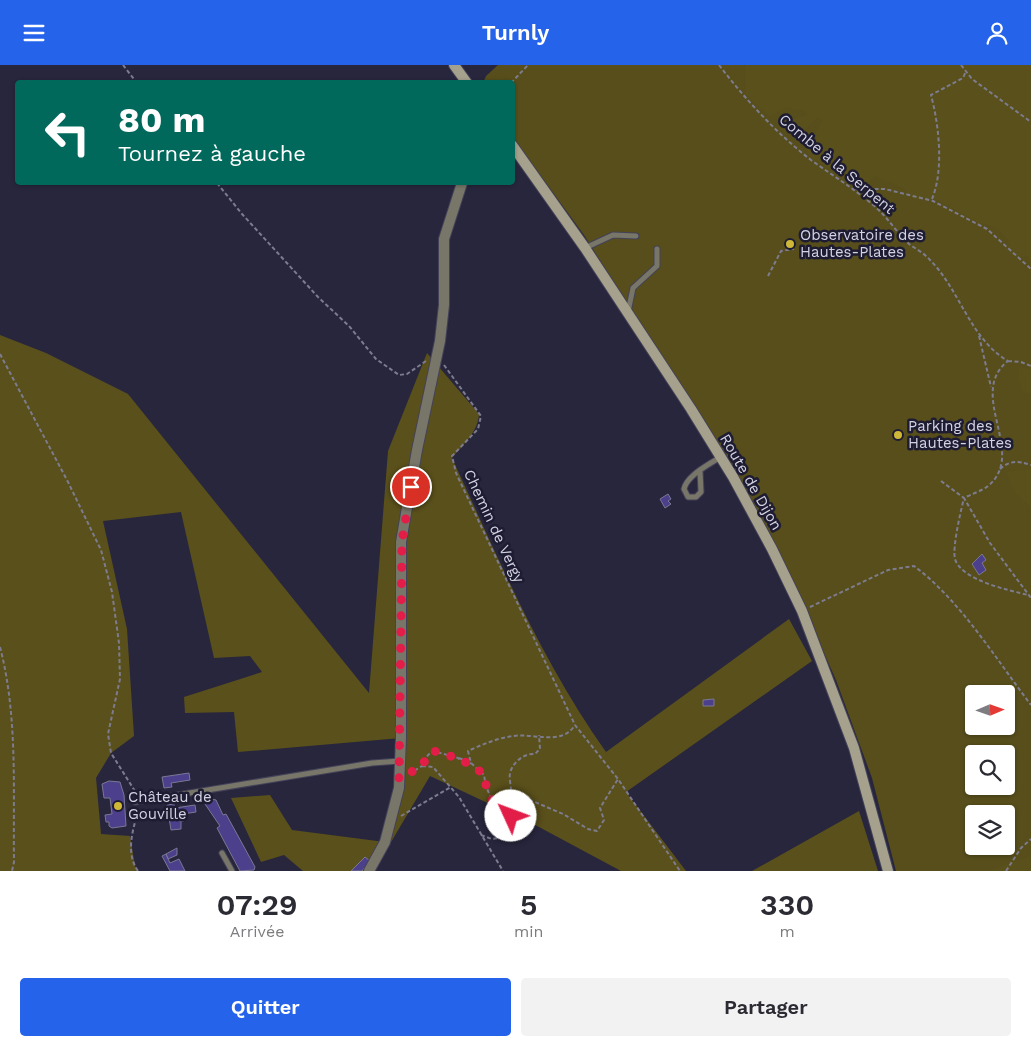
<!DOCTYPE html>
<html lang="fr">
<meta charset="utf-8">
<style>
body{margin:0;font-family:"Work Sans",sans-serif;background:#f2f2f3;color:#2b2b33;height:100vh;display:flex;flex-direction:column;font-size:19px;white-space:nowrap}
*{box-sizing:border-box;margin:0}
p{font-size:16px;color:#7c7c81}
.icon{flex:none;width:28px;height:28px;fill:none;stroke:currentColor;stroke-width:2;stroke-linecap:round;stroke-linejoin:round}
.map{position:relative;height:806px;overflow:hidden}
.panel{display:flex;flex-direction:column;background:#fff;flex:1}
.panel>*{flex:none}
.guide{position:absolute;left:15px;top:15px;width:500px;height:105px;border-radius:5px;box-shadow:0 1px 4px #0004;background:#00695c;color:#fff;overflow:hidden}
.needle{width:32px;rotate:88deg}
.controls{position:absolute;left:965px;top:620px;display:grid;gap:10px}
.controls a{display:grid;place-items:center;width:50px;height:50px;border-radius:5px;background:#fff;box-shadow:0 1px 4px #0004;font-size:25px}
.pin{position:absolute;display:grid;place-items:center;width:42px;height:42px;color:#fff;margin:-21px;border:2px solid #fff;border-radius:50%;box-shadow:0 1px 5px #0007}
.me{position:absolute;width:55px;margin:-28px;rotate:313deg;stroke-linejoin:round;filter:drop-shadow(0 0 4px #0008)}
.turn{display:flex;align-items:center;gap:18px;height:105px;padding:0 20px;font-size:22px}
.turn .icon{width:65px;height:65px;stroke-width:2.5}
.turn b{display:block;font-size:35px;line-height:42px}
.eta{display:flex;justify-content:space-evenly;align-items:center;height:85px;text-align:center}
.eta b{font-size:30px;font-weight:600;line-height:35px}
.primary-button{display:flex;gap:10px;margin-top:auto;padding:10px 20px}
.primary-button a{flex:1;height:58px;border-radius:5px;background:#2563eb;color:#fff;font-size:20px;font-weight:600;line-height:58px;text-align:center}
.primary-button a+a{background:#f2f2f3;color:#2b2b33}
header{display:flex;justify-content:space-between;align-items:center;height:65px;padding:0 20px;background:#2563eb;color:#fff;font-size:22px;font-weight:600}
.map>svg:first-child{display:block}
</style>
<header><svg class="icon" aria-label="menu" viewBox="0 0 24 24"><path d="M4 6h16M4 12h16M4 18h16"/></svg>Turnly<svg class="icon" aria-label="person" viewBox="0 0 24 24"><circle cx="12" cy="8" r="4"/><path d="M4 21q1-7 8-7t8 7"/></svg></header>
<div class="map">
<svg width="1031" height="806" viewBox="0 0 1031 806">
<rect width="100%" height="100%" fill="#28263d"/>
<!-- green -->
<path fill="#574e1b" fill-rule="evenodd" d="M 498,0 L 1031,0 L 1031,806 L 896,806 L 872,713 L 836,615 L 793,518 L 726,389 L 700,355 L 584,170 L 513,73 L 512,18 L 483,18 L 486,11 ZM 974,629 L 1006,629 L 1006,661 L 974,661 ZM 974,689 L 1006,689 L 1006,721 L 974,721 ZM 974,749 L 1006,749 L 1006,781 L 974,781 Z"/>
<!-- forest -->
<path fill="#5a501b" d="M 746,0 L 1031,0 L 1031,199 L 1027,191 L 1016,193 L 1010,187 L 1008,175 L 997,163 L 977,157 L 934,133 L 913,134 L 905,124 L 875,111 L 864,120 L 854,120 L 809,91 L 806,84 L 823,55 L 817,53 L 804,65 L 785,67 L 778,62 L 780,58 L 807,50 L 806,46 L 785,43 L 769,51 L 746,30 Z
M 0,270 L 46,288 L 128,329 L 369,628 L 388,386 L 427,288 L 479,349 C 478,367 463,380 452,393 C 498,493 542,597 606,687 L 789,554 L 812,596 L 626,727 L 686,806 L 621,806 L 539,762 L 430,711 L 374,806 L 303,806 L 284,790 L 261,797 L 231,733 L 270,730 L 292,765 L 385,777 L 399,723 L 401,673 L 238,687 L 234,647 L 185,648 L 184,632 L 262,607 L 250,591 L 214,593 L 181,447 L 103,456 L 127,564 L 134,671 L 111,688 L 96,713 L 101,769 L 130,771 L 135,801 L 138,806 L 0,806 Z
M 1019,302 L 1031,304 L 1031,329 L 1023,327 L 1018,313 Z
M 1029,404 L 1031,405 L 1031,442 L 1015,428 L 1006,407 Z
M 859,746 L 878,806 L 752,806 Z
M 1031,791 L 1031,806 L 988,806 Z"/>
<!-- building -->
<path fill="#4c408c" stroke="#797893" d="M 668,429 L 671,434 L 668,436 L 671,439 L 665,443 L 660,434 Z
M 982,489 L 986,495 L 982,498 L 986,505 L 979,510 L 972,499 Z
M 714,634 L 714,641 L 703,641 L 703,635 Z
M 189,708 L 190,715 L 171,718 L 172,722 L 164,723 L 162,712 Z
M 109,716 L 120,717 L 124,730 L 126,761 L 112,763 L 109,761 L 109,757 L 106,757 L 105,750 L 112,749 L 110,733 L 104,733 L 102,719 Z
M 212,734 L 216,735 L 223,750 L 226,749 L 255,802 L 254,805 L 240,806 L 217,763 L 220,761 L 205,739 Z
M 174,739 L 175,743 L 195,740 L 196,747 L 183,749 L 184,756 L 181,756 L 181,764 L 171,765 L 167,740 Z
M 177,783 L 177,790 L 168,794 L 166,789 Z
M 166,789 L 170,798 L 179,794 L 185,806 L 170,806 L 162,791 Z
M 365,792 L 370,796 L 362,806 L 351,806 Z"/>
<g fill="none" stroke-linecap="round" stroke-linejoin="round">
<!-- lane casing -->
<g stroke="#444258" stroke-width="7">
<path id="lane" d="M 585,183 L 613,170 L 636,171
M 628,247 L 633,223 L 657,201 L 657,184
M 700,406 L 701,427 L 696,432 L 688,432 L 684,424 C 687,410 709,400 720,392
M 135,737 L 372,698 L 400,696
M 222,788 L 232,806"/>
</g>
<!-- street casing -->
<g stroke="#444258" stroke-width="12">
<path id="street" d="M 369,806 L 385,777 L 399,723 L 401,673 L 401,477 L 417,385 L 440,276 L 444,240 L 444,174 L 462,118"/>
</g>
<!-- secondary casing -->
<g stroke="#444258" stroke-width="12">
<path id="secondary" d="M 454,0 L 467,18
M 512,80 L 585,183 L 691,344 L 733,412 L 772,484 L 802,546 L 854,683 L 888,806"/>
</g>
<!-- path -->
<path stroke="#7d7c8f" stroke-width="2" stroke-dasharray="4 2.5" stroke-linecap="butt" d="M 123,0 L 137,18
M 719,0 C 746,35 776,68 811,95 C 832,110 853,123 873,140 C 887,151 896,167 909,179 C 916,184 924,188 930,195 C 960,225 970,274 1008,296 C 966,329 1028,388 988,421 C 982,426 971,429 964,433 L 990,478 L 1031,533
M 961,0 L 972,14 L 1031,57
M 511,18 L 528,0
M 217,118 L 242,149 L 318,232 L 349,261 L 376,294 L 399,310 L 407,309 L 426,296
M 855,124 L 885,124 L 933,136 L 987,164 L 1031,204
M 932,134 C 944,105 939,60 931,30 L 963,13 L 966,6
M 768,211 L 781,186 L 794,184
M 979,271 L 991,322
M 0,289 L 68,417 L 101,485 L 112,527 L 119,578 L 120,614 L 108,669 L 111,688 L 138,731
M 1008,296 L 1021,297 L 1031,301
M 444,300 L 481,351 L 478,364 L 452,391 L 456,408 L 575,660 L 618,714 L 680,806
M 1000,404 C 1010,395 1018,396 1031,400
M 941,416 L 964,433 C 961,445 952,483 955,494 C 961,515 1008,525 1028,530
M 810,542 L 888,505 L 914,501 C 960,535 996,594 1031,640
M 0,582 C 18,651 13,726 14,797 L 12,806
M 459,693 L 471,698 L 484,710 C 486,725 494,746 511,751
M 422,701 L 433,702 L 459,732 L 503,806
M 409,709 L 422,701 L 428,690 L 433,686 L 458,693 L 464,699 L 471,698 L 468,686 C 483,679 498,673 513,671 C 534,668 562,681 575,660
M 516,729 L 511,726 C 511,721 509,713 510,708 C 513,697 524,688 535,689 L 540,684 L 539,670
M 401,751 L 451,722
M 481,770 L 492,774 L 506,772 C 513,759 511,744 516,729 L 563,749 L 588,764 L 597,766 L 604,755 L 600,743 L 618,714
M 138,806 C 125,788 133,763 139,744
M 1006,806 L 1021,783 L 1031,774"/>
<!-- lane -->
<use href="#lane" stroke="#787669" stroke-width="5"/>
<!-- street -->
<use href="#street" stroke="#787669" stroke-width="10"/>
<!-- secondary -->
<use href="#secondary" stroke="#a5a18d" stroke-width="10"/>
</g>
<g fill="none" stroke-linecap="round" stroke-linejoin="round">
<!-- route -->
<path stroke="#e11d48" stroke-width="9" stroke-dasharray="0 16.2" d="M 411,422 L 402,476 L 399,714 L 422,701 L 428,690 L 434,686 C 454,692 469,696 484,710 C 486,725 494,746 511,751"/>
</g>
<!-- markers -->
<g fill="#cfb837" stroke="#1e1c32" stroke-width="2">
<circle cx="790" cy="179" r="5"/>
<circle cx="898" cy="370" r="5"/>
<circle cx="118" cy="741" r="5"/>
</g>
<g text-anchor="middle" stroke-width="5" stroke-linejoin="round" paint-order="stroke">
<!-- street labels -->
<g font-size="15" fill="#d4d3e3" stroke="#1e1c32">
<text transform="translate(837 99) rotate(40)" y="5">Combe à la Serpent</text>
<text transform="translate(751 417) rotate(60)" y="5">Route de Dijon</text>
<text transform="translate(494 461) rotate(65)" y="5">Chemin de Vergy</text>
</g>
<!-- poi labels -->
<g font-size="15" fill="#d4d3e3" stroke="#1e1c32" text-anchor="start">
<text x="800" y="175">Observatoire des<tspan x="800" dy="17">Hautes-Plates</tspan></text>
<text x="908" y="366">Parking des<tspan x="908" dy="17">Hautes-Plates</tspan></text>
<text x="128" y="737">Château de<tspan x="128" dy="17">Gouville</tspan></text>
</g>
</g>
</svg>
<div class="controls">
<a><svg class="needle" viewBox="-14 -14 28 28"><path d="M0-13l5 13h-10z" fill="#e53935"/><path d="M0 13l5-13h-10z" fill="#7c7c81"/></svg></a>
<a><svg class="icon" aria-label="search" viewBox="0 0 24 24"><circle cx="10" cy="10" r="6"/><path d="M15 15l6 6"/></svg></a>
<a><svg class="icon" aria-label="layers" viewBox="0 0 24 24"><path d="M12 4l9 5-9 5-9-5zM3 14l9 5 9-5"/></svg></a>
</div>
<div class="pin" style="left:411px;top:422px;background:#d93025"><svg class="icon" aria-label="arrive" viewBox="0 0 24 24"><path d="M6 21V4h12l-3 4 3 4H6"/></svg></div>
<svg class="me" style="left:511px;top:751px" viewBox="-20 -20 40 40"><circle r="19" fill="#fff"/><path d="M0-13L10 11 0 6-10 11z" fill="#e11d48"/></svg>
<div class="guide">
<div class="turn"><svg class="icon" aria-label="left" viewBox="0 0 24 24"><path d="M17 20v-9H6M10 6l-5 5 5 5"/></svg><div><b>80 m</b>Tournez à gauche</div></div>
</div>
</div>
<section class="panel">
<div class="eta">
<div><b>07:29</b><p>Arrivée</p></div>
<div><b>5</b><p>min</p></div>
<div><b>330</b><p>m</p></div>
</div>
<div class="primary-button"><a>Quitter</a><a>Partager</a></div>
</section>
